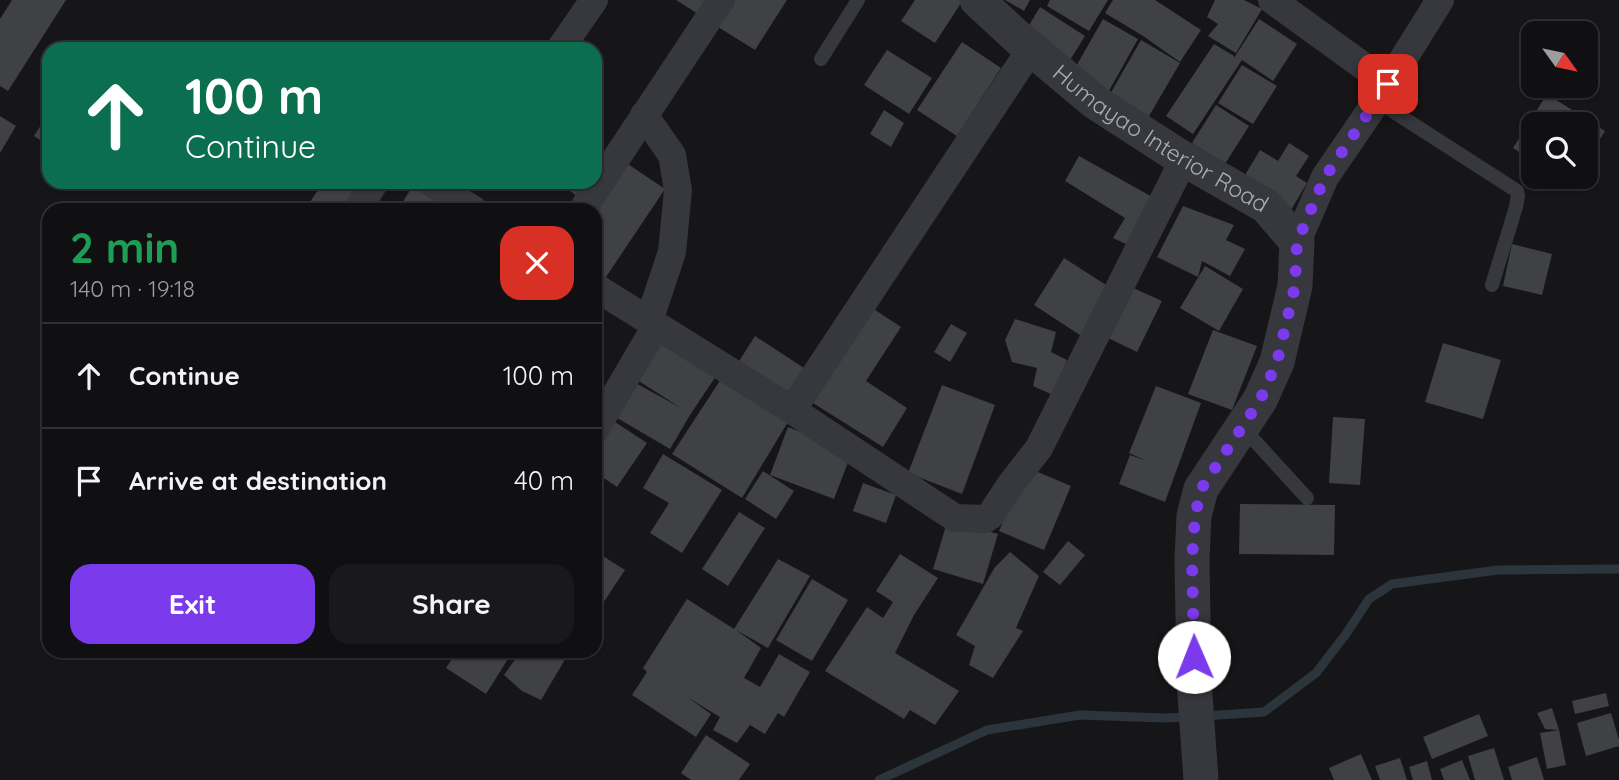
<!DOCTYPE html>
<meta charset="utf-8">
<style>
body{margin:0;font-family:Quicksand,sans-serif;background:#19191b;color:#f1f3f6;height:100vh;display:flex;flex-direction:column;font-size:26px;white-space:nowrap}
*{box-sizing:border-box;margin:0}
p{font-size:23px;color:#9c9d9f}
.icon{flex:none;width:38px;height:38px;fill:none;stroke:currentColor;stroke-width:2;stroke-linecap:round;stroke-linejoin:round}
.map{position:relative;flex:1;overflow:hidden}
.details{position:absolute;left:42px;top:203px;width:560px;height:455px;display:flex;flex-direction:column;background:#101012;border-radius:21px;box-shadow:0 2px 5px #0004,0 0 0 2px #303032}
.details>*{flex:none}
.top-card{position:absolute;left:42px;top:42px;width:560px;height:147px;border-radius:21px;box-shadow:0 2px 5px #0004,0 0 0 2px #303032;background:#0b6e4f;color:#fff;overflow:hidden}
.needle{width:46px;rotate:123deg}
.fabs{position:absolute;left:1521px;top:21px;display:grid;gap:14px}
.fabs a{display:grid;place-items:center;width:77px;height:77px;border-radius:14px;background:#101012;box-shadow:0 2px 5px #0004,0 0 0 2px #303032;font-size:35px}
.pin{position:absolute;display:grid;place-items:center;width:60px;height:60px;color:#fff;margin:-30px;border-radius:14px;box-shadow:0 4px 10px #0006}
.me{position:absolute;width:77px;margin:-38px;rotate:359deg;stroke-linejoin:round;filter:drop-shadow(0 0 5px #0008)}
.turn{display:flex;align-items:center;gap:24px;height:147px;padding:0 28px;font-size:32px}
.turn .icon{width:91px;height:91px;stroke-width:2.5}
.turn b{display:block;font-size:49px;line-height:60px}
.round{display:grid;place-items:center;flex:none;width:74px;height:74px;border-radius:21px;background:#19191b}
.overview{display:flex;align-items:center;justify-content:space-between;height:119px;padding:0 28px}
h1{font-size:42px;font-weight:700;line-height:52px;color:#1e9e55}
.primary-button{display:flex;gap:14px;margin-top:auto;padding:14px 28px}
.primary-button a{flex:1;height:80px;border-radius:21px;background:#7c3aed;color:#fff;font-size:28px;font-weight:700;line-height:80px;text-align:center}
.primary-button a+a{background:#19191b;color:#f1f3f6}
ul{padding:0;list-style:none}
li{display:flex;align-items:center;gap:21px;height:105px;padding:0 28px;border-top:2px solid #303032}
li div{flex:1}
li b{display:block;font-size:26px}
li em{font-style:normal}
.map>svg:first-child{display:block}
</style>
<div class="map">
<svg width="1619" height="780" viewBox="0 0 1619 780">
<rect width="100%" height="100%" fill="#161618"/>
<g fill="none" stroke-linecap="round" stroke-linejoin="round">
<!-- stream -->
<path stroke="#2c353c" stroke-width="9" d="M 1204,716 L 1264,712 L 1316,673 L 1346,634 L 1369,599 L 1392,584 L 1498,570 L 1619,569
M 879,780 L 987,730 L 1080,715 L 1164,718 L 1190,717"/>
</g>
<!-- building -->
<path fill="#404145" d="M 12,0 L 66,0 L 8,91 L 0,86 L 0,19 Z
M 676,0 L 719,0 L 706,19 Z
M 724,0 L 787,0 L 755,50 L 710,22 Z
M 915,0 L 963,0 L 935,43 L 901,21 Z
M 1005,0 L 1030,0 L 1024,11 Z
M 1050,0 L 1108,0 L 1089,31 L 1047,6 Z
M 1113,0 L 1155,0 L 1201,30 L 1180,62 L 1143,36 L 1105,13 Z
M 1215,0 L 1244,0 L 1262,9 L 1236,53 L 1208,36 L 1218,24 L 1207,17 Z
M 1040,7 L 1085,36 L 1070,60 L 1025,32 Z
M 1103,19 L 1138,39 L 1105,98 L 1070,77 Z
M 1259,19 L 1297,44 L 1273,81 L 1242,60 L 1193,134 L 1166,116 L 1214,44 L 1234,56 L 1234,58 Z
M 1141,40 L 1180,63 L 1145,123 L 1106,101 Z
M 489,41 L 500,49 L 483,49 Z
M 962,42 L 1001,68 L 957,136 L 917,110 Z
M 887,50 L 932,78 L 909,114 L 864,85 Z
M 1242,65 L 1277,86 L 1253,124 L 1218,103 Z
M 1547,94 L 1605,131 L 1586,162 L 1586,124 L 1533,124 L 1533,161 L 1513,148 Z
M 1216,105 L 1249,126 L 1225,164 L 1192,143 Z
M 884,110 L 904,123 L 891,147 L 870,134 Z
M 49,112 L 49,146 L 34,136 Z
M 0,116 L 16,126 L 0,153 Z
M 1289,143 L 1309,156 L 1296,176 L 1307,183 L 1291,210 L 1242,180 L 1260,150 L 1278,161 Z
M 1079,156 L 1156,199 L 1130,246 L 1113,238 L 1125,218 L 1065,181 Z
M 622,160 L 665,189 L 600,286 L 595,283 L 595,210 Z
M 1558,177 L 1576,177 L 1571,185 Z
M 323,182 L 362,182 L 344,210 L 305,210 Z
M 415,182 L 428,182 L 450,195 L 441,210 L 398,210 Z
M 556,182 L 593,182 L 582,199 Z
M 1183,206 L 1234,225 L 1226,240 L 1245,249 L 1230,276 L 1202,261 L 1198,277 L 1157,257 Z
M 1512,244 L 1552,254 L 1542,295 L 1503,286 Z
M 1064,258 L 1117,292 L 1086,339 L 1034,305 Z
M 1205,266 L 1243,289 L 1219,331 L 1180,308 Z
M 1129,286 L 1162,301 L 1137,352 L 1104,336 Z
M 866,304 L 901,327 L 866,381 L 907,408 L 883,447 L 805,398 Z
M 1015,319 L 1056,332 L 1051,352 L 1067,360 L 1053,395 L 1033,386 L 1037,368 L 1012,362 L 1005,340 Z
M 951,324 L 967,333 L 950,362 L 934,352 Z
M 1213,330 L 1257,346 L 1232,410 L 1188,394 Z
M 660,331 L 720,370 L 690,415 L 670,449 L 612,415 L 632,381 L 681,408 L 631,376 Z
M 755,336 L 807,370 L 786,403 L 734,369 Z
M 1443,343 L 1501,360 L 1483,419 L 1425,402 Z
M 723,376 L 788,422 L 742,498 L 672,454 Z
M 595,380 L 613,392 L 595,419 Z
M 942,385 L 995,405 L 962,494 L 908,473 Z
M 1156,386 L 1201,403 L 1165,502 L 1119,484 L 1130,455 L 1147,461 L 1129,453 Z
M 1333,417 L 1365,419 L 1360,485 L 1329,483 Z
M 609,418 L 647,443 L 617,487 L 595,472 L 595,439 Z
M 788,427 L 852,452 L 834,499 L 770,475 Z
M 663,454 L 722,490 L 682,553 L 650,533 L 669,503 L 643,488 Z
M 1026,467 L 1071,486 L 1044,550 L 999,531 Z
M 763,471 L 794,491 L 776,519 L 745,499 Z
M 863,483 L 896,495 L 886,523 L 853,511 Z
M 1240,504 L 1335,505 L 1334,555 L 1239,554 Z
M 739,512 L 765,528 L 728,586 L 702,569 Z
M 948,519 L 998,534 L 983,584 L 933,569 Z
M 1068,541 L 1085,555 L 1060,585 L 1043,572 Z
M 595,551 L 625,570 L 595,615 Z
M 1010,552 L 1039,576 L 1016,628 L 1023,631 L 993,678 L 969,665 L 975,646 L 956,635 L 995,567 Z
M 900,554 L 938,578 L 914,615 L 895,653 L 959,691 L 935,725 L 910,710 L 904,719 L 825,671 L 867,607 L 883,618 L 893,602 L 876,591 Z
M 778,559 L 810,576 L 768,648 L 736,630 L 761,648 L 744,678 L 760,687 L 779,654 L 810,672 L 784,717 L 778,713 L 765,734 L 750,725 L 737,743 L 713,730 L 720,717 L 687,697 L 711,714 L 696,737 L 632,695 L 647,672 L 643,668 L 687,599 L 734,629 Z
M 812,579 L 848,600 L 812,661 L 776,640 Z
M 457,651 L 513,651 L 486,694 L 446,668 Z
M 521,651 L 570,651 L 541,700 L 522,691 L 504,675 Z
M 1606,693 L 1609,706 L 1575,714 L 1572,701 Z
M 1552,708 L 1559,730 L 1545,729 L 1537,713 Z
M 1611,713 L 1619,740 L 1619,746 L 1586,756 L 1577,723 Z
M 1479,714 L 1488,736 L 1432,759 L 1423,737 Z
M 1559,730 L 1566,765 L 1547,769 L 1540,733 Z
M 706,735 L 750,764 L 739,780 L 691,780 L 681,773 Z
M 1494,748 L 1504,780 L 1475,780 L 1468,756 Z
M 1361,754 L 1372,780 L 1334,780 L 1329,768 Z
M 1537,757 L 1544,780 L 1512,780 L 1508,767 Z
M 1400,758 L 1407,780 L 1380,780 L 1375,766 Z
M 1462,760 L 1470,780 L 1444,780 L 1440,769 Z
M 1427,761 L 1432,780 L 1413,780 L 1409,767 Z"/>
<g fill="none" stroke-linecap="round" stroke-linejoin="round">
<!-- service -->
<path stroke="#37383d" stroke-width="14" d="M 821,59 L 858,0
M 1377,101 L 1517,191 L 1518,195 L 1516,207 L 1492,285
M 1243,428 L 1307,498"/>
<!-- minor -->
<path stroke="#37383d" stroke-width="28" d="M 1272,0 L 1388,84
M 560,49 L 594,0
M 644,115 L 672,155 L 678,190 L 672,252 L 649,321
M 430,182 L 474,210
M 586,204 L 721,0
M 357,210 L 375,182
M 1297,242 L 1325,177 L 1377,101 L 1440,0
M 595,287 L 792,410 L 955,518 L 985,519 L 990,516 L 1011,484 L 1039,448 L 1184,159
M 792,410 L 1031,49
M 595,430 L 656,326"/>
<!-- tertiary -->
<path stroke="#37383d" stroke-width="35" id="s1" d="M 977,0 L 1016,36 L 1095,102 L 1177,155 L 1266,206 L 1297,242 L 1295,286 L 1277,362 L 1260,400 L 1201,489 L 1194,516 L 1192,559 L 1194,681 L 1201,780"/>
</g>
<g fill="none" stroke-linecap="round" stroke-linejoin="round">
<!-- route -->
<path stroke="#7c3aed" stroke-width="12" stroke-dasharray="0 21.6" d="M 1194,657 L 1192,559 L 1195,516 L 1201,489 L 1260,400 L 1277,362 L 1295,286 L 1297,242 L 1325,177 L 1388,84"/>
</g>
<g text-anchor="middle" stroke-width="5" stroke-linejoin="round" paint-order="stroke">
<!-- street labels -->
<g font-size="23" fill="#a8adb8" stroke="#111113">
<text dy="8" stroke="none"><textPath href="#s1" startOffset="231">Humayao Interior Road</textPath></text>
</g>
</g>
</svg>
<div class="fabs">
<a><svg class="needle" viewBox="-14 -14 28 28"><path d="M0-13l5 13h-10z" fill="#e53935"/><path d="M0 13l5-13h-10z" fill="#9c9d9f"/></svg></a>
<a><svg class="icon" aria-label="search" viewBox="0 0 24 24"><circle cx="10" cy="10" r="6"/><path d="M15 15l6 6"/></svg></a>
</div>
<div class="pin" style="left:1388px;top:84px;background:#d93025"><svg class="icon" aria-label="arrive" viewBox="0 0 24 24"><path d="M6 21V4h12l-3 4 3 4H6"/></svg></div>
<svg class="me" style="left:1194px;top:657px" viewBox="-20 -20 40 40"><circle r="19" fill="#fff"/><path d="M0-13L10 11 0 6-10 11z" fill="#7c3aed"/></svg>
<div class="top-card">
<div class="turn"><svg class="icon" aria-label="ahead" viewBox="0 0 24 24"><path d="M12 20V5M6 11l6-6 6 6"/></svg><div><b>100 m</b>Continue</div></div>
</div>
<section class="details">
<div class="overview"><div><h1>2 min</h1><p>140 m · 19:18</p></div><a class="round" style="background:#d93025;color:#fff"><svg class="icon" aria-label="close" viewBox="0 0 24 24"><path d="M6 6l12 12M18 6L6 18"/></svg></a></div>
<ul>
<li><svg class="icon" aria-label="ahead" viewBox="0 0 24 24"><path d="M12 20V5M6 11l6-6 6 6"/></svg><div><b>Continue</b></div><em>100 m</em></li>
<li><svg class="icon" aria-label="arrive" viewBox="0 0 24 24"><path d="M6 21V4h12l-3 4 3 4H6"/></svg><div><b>Arrive at destination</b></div><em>40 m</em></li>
</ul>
<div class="primary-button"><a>Exit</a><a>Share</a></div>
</section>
</div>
